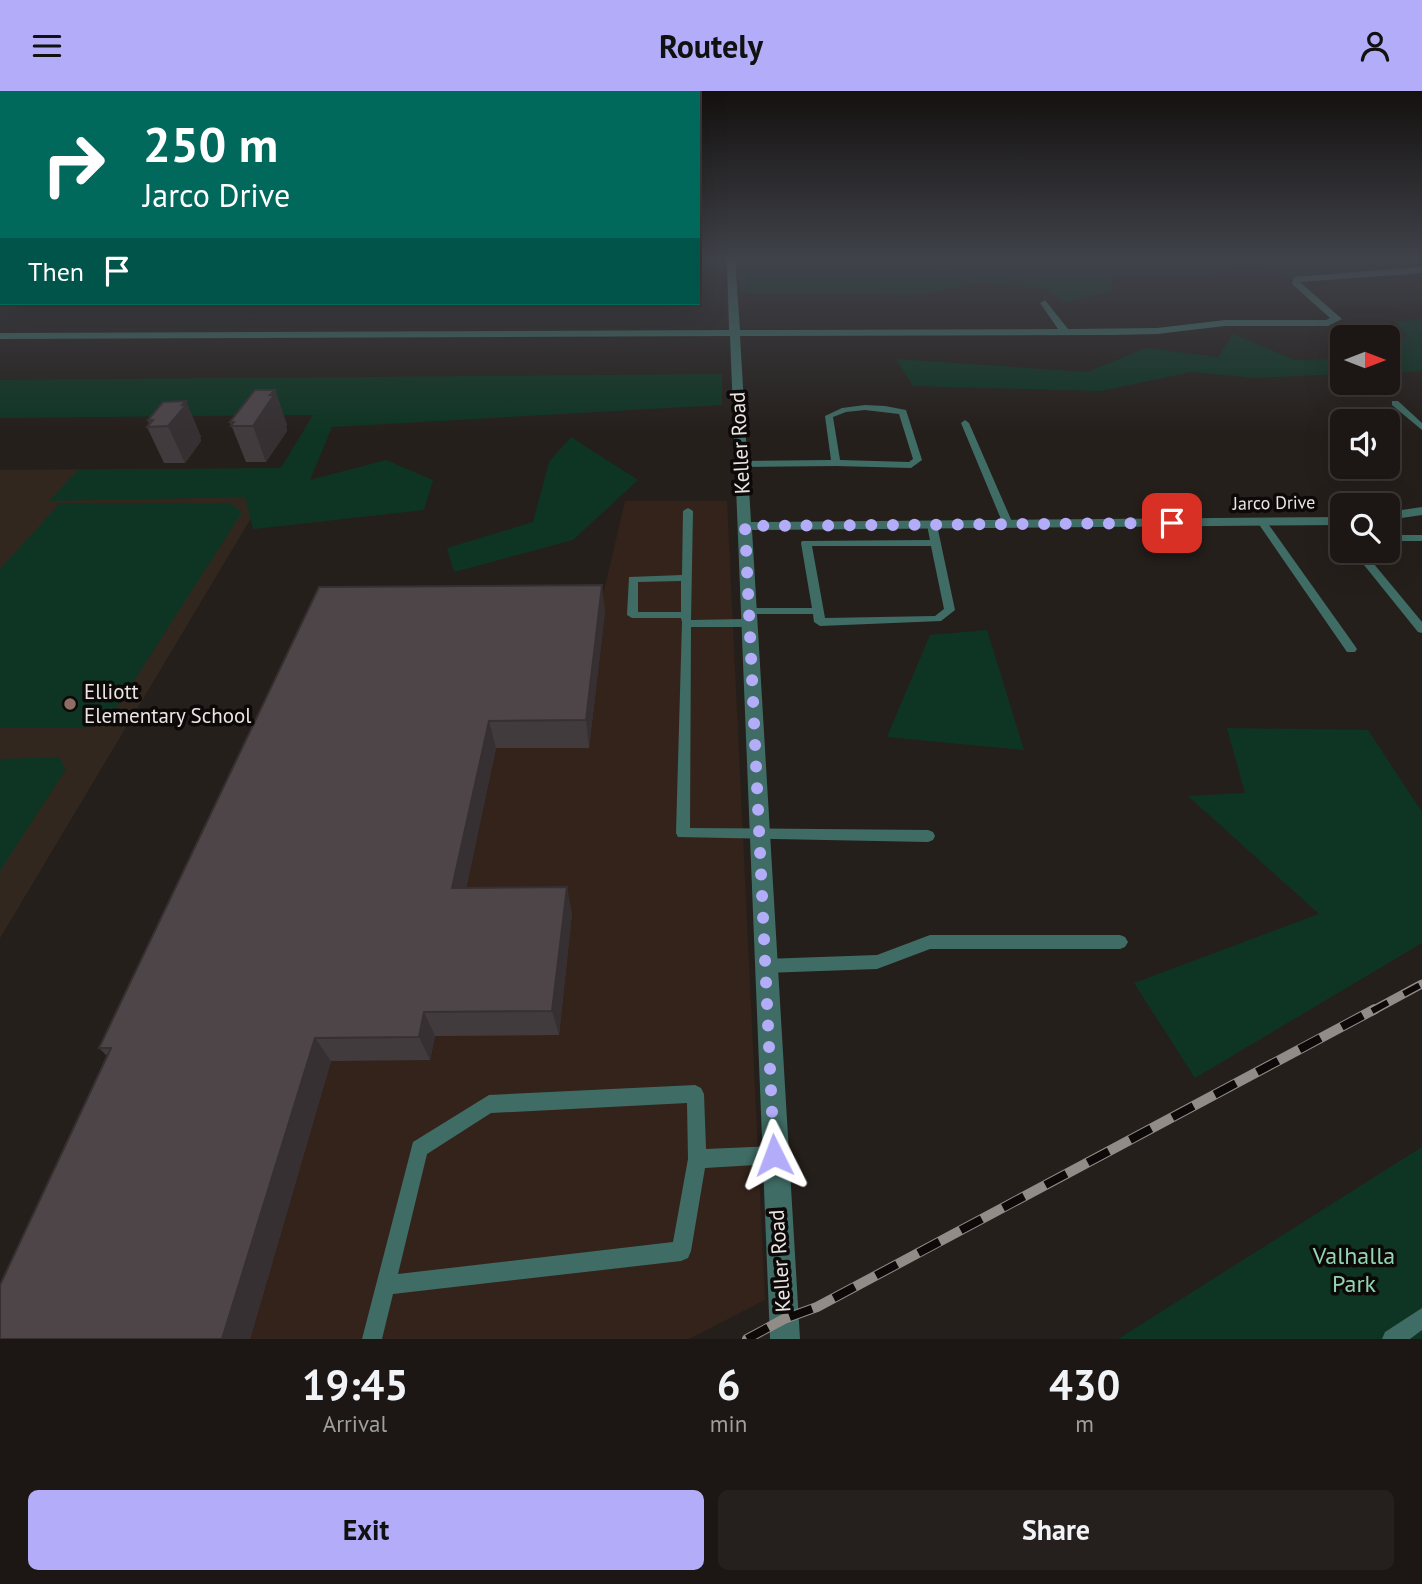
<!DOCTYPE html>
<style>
body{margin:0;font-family:"PT Sans",sans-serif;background:#25201d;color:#f1f3f6;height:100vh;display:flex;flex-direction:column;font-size:26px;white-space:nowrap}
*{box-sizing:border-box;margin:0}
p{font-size:23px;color:#a09fa0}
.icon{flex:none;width:38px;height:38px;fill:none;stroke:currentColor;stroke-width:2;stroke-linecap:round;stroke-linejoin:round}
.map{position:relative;height:1248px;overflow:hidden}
.sheet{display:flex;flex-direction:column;background:#1c1714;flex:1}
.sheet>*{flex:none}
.guide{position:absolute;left:0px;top:0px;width:700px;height:214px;box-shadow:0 7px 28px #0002,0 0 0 2px #3a3634;background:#00695c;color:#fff;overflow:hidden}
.needle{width:46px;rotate:90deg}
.tools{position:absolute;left:1330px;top:234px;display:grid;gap:14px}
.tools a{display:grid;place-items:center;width:70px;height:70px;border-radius:10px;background:#1c1714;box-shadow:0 7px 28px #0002,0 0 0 2px #3a3634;font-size:35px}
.pin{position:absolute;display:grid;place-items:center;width:60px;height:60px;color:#fff;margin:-30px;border-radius:14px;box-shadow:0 4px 10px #0006}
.me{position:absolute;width:77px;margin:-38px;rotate:357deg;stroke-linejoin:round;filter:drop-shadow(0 0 5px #0008)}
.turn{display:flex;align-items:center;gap:24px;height:147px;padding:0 28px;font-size:32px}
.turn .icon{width:91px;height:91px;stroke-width:2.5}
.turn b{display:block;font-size:49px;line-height:60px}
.then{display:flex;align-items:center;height:66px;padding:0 28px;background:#0003;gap:14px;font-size:26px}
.eta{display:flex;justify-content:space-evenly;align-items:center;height:119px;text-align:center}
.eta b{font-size:42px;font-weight:600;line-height:49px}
.primary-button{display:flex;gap:14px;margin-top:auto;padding:14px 28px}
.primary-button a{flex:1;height:80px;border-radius:10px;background:#b3adf9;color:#111;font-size:28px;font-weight:600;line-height:80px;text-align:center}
.primary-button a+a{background:#25201d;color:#f1f3f6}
header{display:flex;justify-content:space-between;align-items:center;height:91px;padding:0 28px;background:#b3adf9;color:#111;font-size:32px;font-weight:600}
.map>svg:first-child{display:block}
</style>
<header><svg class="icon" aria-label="menu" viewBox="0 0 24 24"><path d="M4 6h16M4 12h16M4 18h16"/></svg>Routely<svg class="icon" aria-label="person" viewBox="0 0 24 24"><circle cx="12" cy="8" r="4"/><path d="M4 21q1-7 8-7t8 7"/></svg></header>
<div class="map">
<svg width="1422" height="1248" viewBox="0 0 1422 1248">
<rect width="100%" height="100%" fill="#251f1b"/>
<!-- industrial -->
<path fill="#34231b" d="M 625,410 L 727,410 L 765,1209 L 689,1248 L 0,1248 L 602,508 Z"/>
<!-- built -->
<path fill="#32271f" d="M 281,377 L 0,847 L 0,379 Z"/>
<!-- green -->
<path fill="#0e3523" d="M 970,168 L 1073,168 L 1086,172 L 1097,168 L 1348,168 L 1370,185 L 1297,188 L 1264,175 L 1243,171 L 1206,184 L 1109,185 L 1115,199 L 1065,212 L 1043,197 L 977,192 L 921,204 L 740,202 L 737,173 L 956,176 Z
M 1422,229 L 1422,280 L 1388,282 L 1388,267 L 1393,266 L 1388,261 L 1388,247 L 1407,246 L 1395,230 Z
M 1233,243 L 1295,269 L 1342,268 L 1342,283 L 1254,287 L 1191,281 L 1101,300 L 913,295 L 896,268 L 1087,281 L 1146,257 L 1218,266 Z
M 722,283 L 722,314 L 332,336 L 310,389 L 386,369 L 433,389 L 424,419 L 253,438 L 245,406 L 49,410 L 78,379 L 281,377 L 313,324 L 0,327 L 0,289 Z
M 571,346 L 638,389 L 573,449 L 454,481 L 447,457 L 533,431 L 549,371 Z
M 60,412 L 229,412 L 242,421 L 109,629 L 86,637 L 0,637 L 0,478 Z
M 987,539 L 1024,659 L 887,646 L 930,544 Z
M 1227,637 L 1368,639 L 1422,721 L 1422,852 L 1195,987 L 1134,892 L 1319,823 L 1188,705 L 1245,702 Z
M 59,666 L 66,678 L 0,780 L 0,668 Z
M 1422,1056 L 1422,1248 L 1118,1248 Z"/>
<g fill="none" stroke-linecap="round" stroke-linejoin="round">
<!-- lane -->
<path fill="#3f6d65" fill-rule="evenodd" d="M 1392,310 L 1398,310 L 1422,332 L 1422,339 L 1392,314 Z
M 865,314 L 885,315 L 906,319 L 922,369 L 911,377 L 836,375 L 741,376 L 737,373 L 741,370 L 831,369 L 825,325 L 842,317 ZM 865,319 L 899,323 L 913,368 L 909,371 L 840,369 L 833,326 L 846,321 Z
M 965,329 L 969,332 L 1013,433 L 1011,435 L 1005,435 L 1003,433 L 961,332 Z
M 688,417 L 693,420 L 691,529 L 747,528 L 753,532 L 747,536 L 691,536 L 690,737 L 928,739 L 933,741 L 935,745 L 933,749 L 928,751 L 678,746 L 676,742 L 682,531 L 681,527 L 632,527 L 627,524 L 629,486 L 682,484 L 683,420 ZM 681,490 L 681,521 L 638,521 L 638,491 Z
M 1263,429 L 1266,430 L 1355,555 L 1357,558 L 1355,561 L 1347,561 L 1258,432 Z
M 932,431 L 937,434 L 955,519 L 941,530 L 820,535 L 814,531 L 813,523 L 747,523 L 742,520 L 747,517 L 812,517 L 801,452 L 802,450 L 930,449 L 927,434 ZM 812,455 L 931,455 L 944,518 L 935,525 L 825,527 Z
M 1388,444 L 1422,444 L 1422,450 L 1388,450 Z
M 1362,460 L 1372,460 L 1369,467 L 1422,531 L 1422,542 L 1418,541 L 1360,469 L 1359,467 Z
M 930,844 L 1120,844 L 1125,846 L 1128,851 L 1125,856 L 1120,858 L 930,858 L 877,878 L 764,882 L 758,880 L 756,875 L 758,870 L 764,868 L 877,864 Z
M 695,994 L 701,997 L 704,1003 L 706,1058 L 774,1055 L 780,1058 L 783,1064 L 780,1070 L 774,1073 L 705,1077 L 691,1160 L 688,1167 L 681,1170 L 393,1203 L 382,1248 L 362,1248 L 413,1051 L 489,1004 ZM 687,1012 L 688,1068 L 673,1151 L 398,1183 L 427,1063 L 491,1022 Z
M 1422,1217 L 1422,1239 L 1410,1248 L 1382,1248 L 1385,1241 Z"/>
<!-- street -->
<path fill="#3f6d65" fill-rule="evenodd" d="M 727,168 L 735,168 L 740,239 L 1058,238 L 1040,212 L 1045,209 L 1068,238 L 1157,237 L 1225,229 L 1326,229 L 1330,227 L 1292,193 L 1294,186 L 1422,176 L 1422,182 L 1300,191 L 1342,228 L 1328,235 L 1225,235 L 1157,243 L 1112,244 L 740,245 L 751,431 L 1342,426 L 1342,434 L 752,439 L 800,1248 L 770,1248 L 730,245 L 0,248 L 0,242 L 729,239 Z
M 1422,416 L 1422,424 L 1388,429 L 1388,421 Z"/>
<!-- rail-far1 casing -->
<g stroke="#928c89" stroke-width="9">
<path id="rail-far1" d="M 1372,920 L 1422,893"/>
</g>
<!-- rail casing -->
<g stroke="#928c89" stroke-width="10">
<path id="rail" d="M 747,1248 L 784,1228 L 817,1216 L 1375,918"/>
</g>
<!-- rail-far1 -->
<use href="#rail-far1" stroke="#0c0908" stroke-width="6" stroke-dasharray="18" stroke-linecap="butt"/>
<!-- rail -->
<use href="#rail" stroke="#0c0908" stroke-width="8" stroke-dasharray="24" stroke-linecap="butt"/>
</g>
<!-- wall -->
<path fill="#423b3e" d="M 275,299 L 287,334 L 286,336 L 287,340 L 266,371 L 246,371 L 230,331 Z
M 186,310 L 201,346 L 200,347 L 201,350 L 185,372 L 164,372 L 147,336 L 149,333 L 148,329 Z
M 605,520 L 589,657 L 496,657 L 466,797 L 572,822 L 559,944 L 435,945 L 430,969 L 331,970 L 250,1248 L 0,1248 L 107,965 L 99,957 Z"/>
<!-- shaded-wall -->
<path fill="#363032" d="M 275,299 L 287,334 L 286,336 L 287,340 L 266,371 L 253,335 Z
M 186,310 L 201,346 L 200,347 L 201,350 L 185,372 L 168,335 Z
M 602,494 L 605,520 L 589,657 L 586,629 Z
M 489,630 L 496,657 L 461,823 L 452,797 Z
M 567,796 L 572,822 L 559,944 L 552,920 Z
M 424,921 L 435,945 L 430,969 L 419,946 Z
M 315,947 L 331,970 L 250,1248 L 222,1248 Z"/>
<!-- building -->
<path fill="#4d4548" stroke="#363032" stroke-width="2" d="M 255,299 L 275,299 L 270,304 L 274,304 L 253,335 L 231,335 L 234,331 L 230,331 Z
M 186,310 L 182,314 L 186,314 L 168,335 L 147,336 L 153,329 L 148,329 L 163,311 Z
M 602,494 L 586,629 L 489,630 L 452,797 L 567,796 L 552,920 L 424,921 L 419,946 L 315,947 L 222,1248 L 0,1248 L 0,1194 L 111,957 L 99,957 L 319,496 Z"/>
<!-- sky -->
<linearGradient id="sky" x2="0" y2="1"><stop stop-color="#14110f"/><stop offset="0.49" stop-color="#40424a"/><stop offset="1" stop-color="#40424a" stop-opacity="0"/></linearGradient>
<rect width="1422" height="343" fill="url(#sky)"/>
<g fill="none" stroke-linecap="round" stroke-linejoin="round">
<!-- route -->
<path stroke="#b3adf9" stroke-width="12" stroke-dasharray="0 21.6" d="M 774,1064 L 745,435 L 1172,432"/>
</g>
<!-- markers -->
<circle fill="#8d6e63" stroke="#0c0908" stroke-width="2.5" cx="70" cy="613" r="7"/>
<g text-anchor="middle" stroke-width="7" stroke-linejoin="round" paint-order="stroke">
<!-- far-street labels -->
<g font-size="18" fill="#ebe6e4" stroke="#0c0908">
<text transform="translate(1274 412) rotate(-1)" y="6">Jarco Drive</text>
</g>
<!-- street labels -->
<g font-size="21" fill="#ebe6e4" stroke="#0c0908">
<text transform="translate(740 352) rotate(-93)" y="7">Keller Road</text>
<text transform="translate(780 1170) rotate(-94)" y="7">Keller Road</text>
</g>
<!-- poi labels -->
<g font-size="21" fill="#ebe6e4" stroke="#0c0908" text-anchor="start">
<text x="84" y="608">Elliott<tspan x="84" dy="24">Elementary School</tspan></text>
</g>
<!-- near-park labels -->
<g font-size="24" fill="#92d6b1" stroke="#0c0908">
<text x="1354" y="1173">Valhalla<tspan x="1354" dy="28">Park</tspan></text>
</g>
</g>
</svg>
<div class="tools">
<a><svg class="needle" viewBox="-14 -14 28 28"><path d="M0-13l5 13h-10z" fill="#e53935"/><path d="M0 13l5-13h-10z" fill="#a09fa0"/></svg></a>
<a><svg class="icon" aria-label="sound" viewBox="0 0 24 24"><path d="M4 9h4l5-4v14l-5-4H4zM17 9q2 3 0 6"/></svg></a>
<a><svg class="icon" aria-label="search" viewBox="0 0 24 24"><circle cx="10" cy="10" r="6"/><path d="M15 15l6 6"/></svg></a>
</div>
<div class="pin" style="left:1172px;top:432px;background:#d93025"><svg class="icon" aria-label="arrive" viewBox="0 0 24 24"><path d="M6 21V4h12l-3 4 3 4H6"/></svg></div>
<svg class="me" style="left:774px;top:1064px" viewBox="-20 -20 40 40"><path d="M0-17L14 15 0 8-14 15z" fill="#b3adf9" stroke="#fff" stroke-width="4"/></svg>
<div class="guide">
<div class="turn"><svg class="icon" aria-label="right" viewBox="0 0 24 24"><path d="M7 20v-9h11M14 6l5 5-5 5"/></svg><div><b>250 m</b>Jarco Drive</div></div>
<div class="then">Then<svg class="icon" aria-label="arrive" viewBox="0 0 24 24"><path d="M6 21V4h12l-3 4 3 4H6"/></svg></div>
</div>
</div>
<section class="sheet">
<div class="eta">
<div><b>19:45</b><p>Arrival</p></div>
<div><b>6</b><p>min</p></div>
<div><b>430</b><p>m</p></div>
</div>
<div class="primary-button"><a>Exit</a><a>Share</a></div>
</section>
